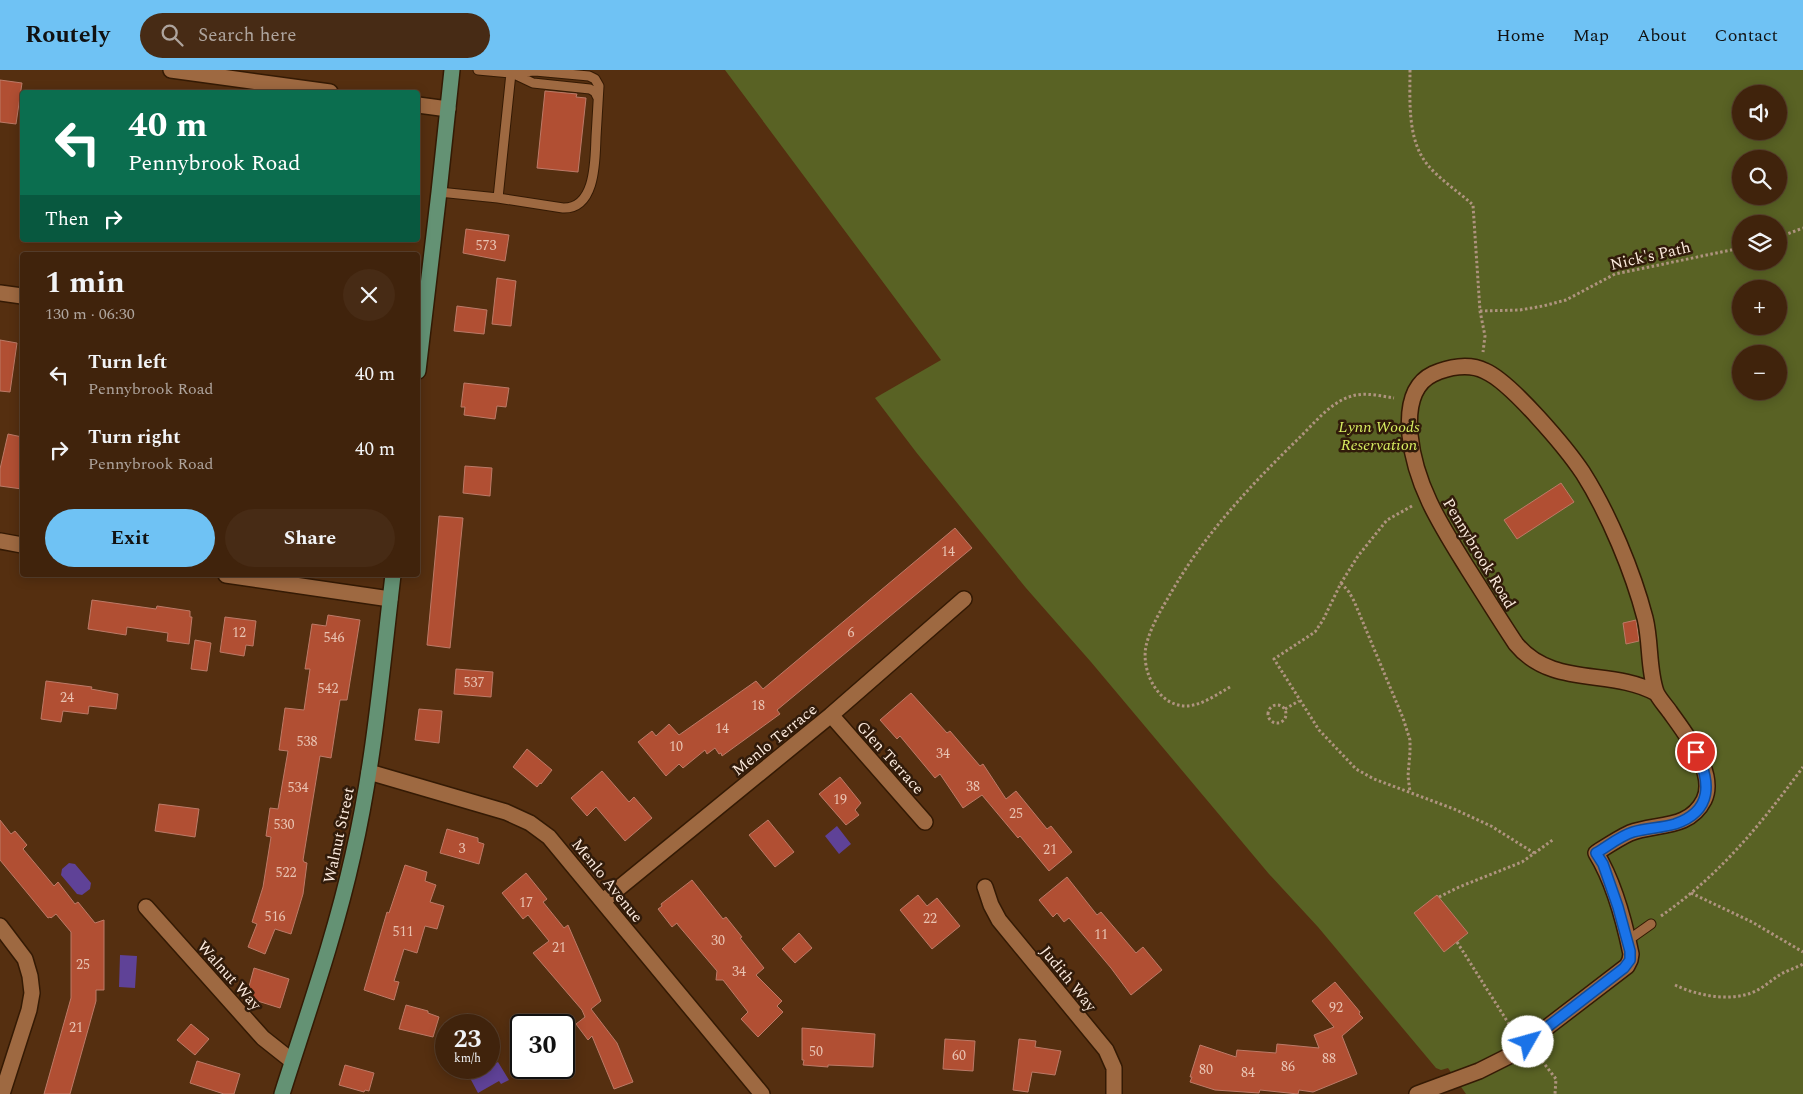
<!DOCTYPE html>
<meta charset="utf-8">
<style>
body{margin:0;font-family:Spectral,serif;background:#472b15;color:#f1f3f6;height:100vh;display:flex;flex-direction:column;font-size:19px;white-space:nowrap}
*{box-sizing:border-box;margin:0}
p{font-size:16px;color:#aea49d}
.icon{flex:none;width:28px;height:28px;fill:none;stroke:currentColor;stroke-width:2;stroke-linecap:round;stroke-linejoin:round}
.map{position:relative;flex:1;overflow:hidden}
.details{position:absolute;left:20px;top:182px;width:400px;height:325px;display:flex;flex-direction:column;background:#40230c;border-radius:5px;box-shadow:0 2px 12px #0003,0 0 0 1px #59402d}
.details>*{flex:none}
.hud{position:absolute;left:20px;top:20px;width:400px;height:152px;border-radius:5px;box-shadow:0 2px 12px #0003,0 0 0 1px #59402d;background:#0b6e4f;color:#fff;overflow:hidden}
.controls{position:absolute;left:1732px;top:15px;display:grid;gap:10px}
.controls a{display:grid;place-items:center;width:55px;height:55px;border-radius:50%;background:#40230c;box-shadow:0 2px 12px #0003,0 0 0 1px #59402d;font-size:25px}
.speed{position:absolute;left:435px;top:944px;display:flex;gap:10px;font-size:25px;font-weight:700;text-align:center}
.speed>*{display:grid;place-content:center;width:65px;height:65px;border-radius:50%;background:#40230c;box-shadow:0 2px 12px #0003,0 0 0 1px #59402d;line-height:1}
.speed small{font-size:12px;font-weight:400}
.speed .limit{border:2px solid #111;border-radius:8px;background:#fff;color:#111}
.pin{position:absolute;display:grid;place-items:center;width:42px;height:42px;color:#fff;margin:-21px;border:2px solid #fff;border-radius:50%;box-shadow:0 1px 5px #0007}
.me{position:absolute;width:55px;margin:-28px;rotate:52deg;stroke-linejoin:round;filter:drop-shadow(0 0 4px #0008)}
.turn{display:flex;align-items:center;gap:18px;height:105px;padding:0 25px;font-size:22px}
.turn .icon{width:65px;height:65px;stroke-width:2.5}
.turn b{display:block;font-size:35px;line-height:42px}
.then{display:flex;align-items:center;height:48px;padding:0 25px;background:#0003;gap:10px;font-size:19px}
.round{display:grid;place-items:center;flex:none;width:52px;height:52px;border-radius:26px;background:#472b15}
.summary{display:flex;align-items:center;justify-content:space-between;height:85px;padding:0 25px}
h1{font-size:30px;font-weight:700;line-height:38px}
.primary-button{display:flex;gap:10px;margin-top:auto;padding:10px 25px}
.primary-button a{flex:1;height:58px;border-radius:30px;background:#6fc2f4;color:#111;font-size:20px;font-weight:700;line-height:58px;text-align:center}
.primary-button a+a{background:#472b15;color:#f1f3f6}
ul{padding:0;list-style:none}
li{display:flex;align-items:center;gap:15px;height:75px;padding:0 25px}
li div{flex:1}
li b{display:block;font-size:19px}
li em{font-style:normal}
header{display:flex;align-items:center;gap:30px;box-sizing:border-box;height:70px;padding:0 25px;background:#6fc2f4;color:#111}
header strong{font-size:24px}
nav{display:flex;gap:28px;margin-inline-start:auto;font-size:18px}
.search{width:350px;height:45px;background:#472b15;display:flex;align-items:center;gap:12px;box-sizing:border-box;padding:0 18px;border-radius:28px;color:#aea49d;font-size:19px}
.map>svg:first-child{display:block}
</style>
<header>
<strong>Routely</strong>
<div class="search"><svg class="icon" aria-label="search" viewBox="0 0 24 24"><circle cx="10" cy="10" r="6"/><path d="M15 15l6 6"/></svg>Search here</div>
<nav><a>Home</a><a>Map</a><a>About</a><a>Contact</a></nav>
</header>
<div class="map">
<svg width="1803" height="1024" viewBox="0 0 1803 1024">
<rect width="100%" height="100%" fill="#552f10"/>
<!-- green -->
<path fill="#596224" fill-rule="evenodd" d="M 725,0 L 1803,0 L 1803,1024 L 1466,1024 L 1448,998 L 1441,1000 L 1436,998 L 1318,857 L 1269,804 L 1091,592 L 1026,518 L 916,382 L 875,328 L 941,290 ZM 1741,24 L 1779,24 L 1779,61 L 1741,61 ZM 1741,89 L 1779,89 L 1779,126 L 1741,126 ZM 1741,154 L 1779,154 L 1779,191 L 1741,191 ZM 1741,219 L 1779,219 L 1779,256 L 1741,256 ZM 1741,284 L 1779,284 L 1779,321 L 1741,321 Z"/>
<!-- water -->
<path fill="#5f4297" d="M 837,756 L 851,774 L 839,784 L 825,766 Z
M 69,793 L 75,794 L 91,813 L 90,819 L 82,825 L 77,824 L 61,805 L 62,799 Z
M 120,885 L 137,886 L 135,918 L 119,917 Z
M 498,992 L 509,1010 L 501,1014 L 499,1011 L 478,1023 L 470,1008 Z"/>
<!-- building -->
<path fill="#b14f33" stroke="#bc7a67" d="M 0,10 L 22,13 L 16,54 L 0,52 Z
M 545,21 L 577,24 L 576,27 L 586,28 L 578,102 L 537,98 Z
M 466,159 L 509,165 L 505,191 L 463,183 Z
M 497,208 L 516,211 L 511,256 L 492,254 Z
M 457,236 L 487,240 L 484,264 L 454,261 Z
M 0,270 L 17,273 L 10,322 L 0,321 Z
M 464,313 L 509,318 L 506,337 L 497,336 L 495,349 L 464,345 L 465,337 L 461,337 Z
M 8,364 L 22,367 L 22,419 L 0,416 L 0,399 Z
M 465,396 L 492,398 L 490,426 L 463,423 Z
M 1561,413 L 1574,432 L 1517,469 L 1504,450 Z
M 439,446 L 463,448 L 450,578 L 427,575 Z
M 955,458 L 972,478 L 777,640 L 780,644 L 722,686 L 721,683 L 719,684 L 715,678 L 707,684 L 705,680 L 683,698 L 679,694 L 666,706 L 638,672 L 652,661 L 656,666 L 669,654 L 679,665 L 756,611 L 763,619 Z
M 92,530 L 156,539 L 157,536 L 190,541 L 190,547 L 192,547 L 189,574 L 167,571 L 168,563 L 127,557 L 126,565 L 88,559 Z
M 328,545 L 360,550 L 347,630 L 340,630 L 331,688 L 320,686 L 303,790 L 304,792 L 307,793 L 303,824 L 291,864 L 275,859 L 265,884 L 248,877 L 257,854 L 252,852 L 263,817 L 271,767 L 266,766 L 270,738 L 278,739 L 288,681 L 279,680 L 285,638 L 304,640 L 310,599 L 305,599 L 312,554 L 326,556 Z
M 225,547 L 256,551 L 253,576 L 246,575 L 244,586 L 220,582 Z
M 1636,550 L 1639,571 L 1626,574 L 1623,553 Z
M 195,570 L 211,573 L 207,601 L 191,599 Z
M 456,599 L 493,602 L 491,627 L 454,624 Z
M 46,611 L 92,617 L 91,619 L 118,624 L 116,639 L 89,636 L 88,644 L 63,641 L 61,652 L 41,649 Z
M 911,623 L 947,663 L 950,661 L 980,696 L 983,694 L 1006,729 L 1016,721 L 1047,759 L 1051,756 L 1072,782 L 1049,801 L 1020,766 L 1018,768 L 982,725 L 963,738 L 940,704 L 935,708 L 900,666 L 897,669 L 880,650 Z
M 419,639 L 442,641 L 439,673 L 415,670 Z
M 527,679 L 552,700 L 541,714 L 540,713 L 537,717 L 513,697 Z
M 602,701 L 629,732 L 634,727 L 652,748 L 625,771 L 596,737 L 587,746 L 571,728 Z
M 840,707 L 861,733 L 855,740 L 859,745 L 846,755 L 819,724 Z
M 159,734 L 199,739 L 195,767 L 155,761 Z
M 0,750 L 11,764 L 15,761 L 27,775 L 23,779 L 54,816 L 58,812 L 75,834 L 78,832 L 95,853 L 104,850 L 104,920 L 96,920 L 96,931 L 70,1024 L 44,1024 L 71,928 L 71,862 L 56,844 L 51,848 L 50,847 L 48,848 L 0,790 Z
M 768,750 L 794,782 L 775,797 L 749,765 Z
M 447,759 L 478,768 L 478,772 L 484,774 L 479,794 L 440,783 Z
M 405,795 L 427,802 L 425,811 L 436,815 L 430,832 L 444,836 L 437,859 L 425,856 L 417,883 L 404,879 L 394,911 L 399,912 L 394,930 L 364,920 L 387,842 L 389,843 Z
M 526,803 L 547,829 L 543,832 L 564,858 L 568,855 L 601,931 L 591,939 L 617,973 L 633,1012 L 614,1019 L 592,966 L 588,970 L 576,954 L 585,947 L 582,940 L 533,883 L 549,871 L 528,845 L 523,849 L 502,823 Z
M 1067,807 L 1097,845 L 1101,842 L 1136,883 L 1143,877 L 1162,900 L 1131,925 L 1111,898 L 1069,848 L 1064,852 L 1057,843 L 1053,847 L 1039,830 Z
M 692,810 L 723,849 L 726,847 L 742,867 L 740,868 L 764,898 L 756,905 L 782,931 L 777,936 L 783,942 L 758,967 L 741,949 L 748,942 L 723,910 L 716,910 L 717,901 L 678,855 L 677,853 L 672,857 L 658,839 L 662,836 L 661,834 Z
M 918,825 L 927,836 L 937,828 L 960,856 L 932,879 L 900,840 Z
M 1437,825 L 1468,863 L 1444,882 L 1414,843 Z
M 799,863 L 812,878 L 795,893 L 782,879 Z
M 254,898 L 289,909 L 280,938 L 248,928 L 250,920 L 248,920 Z
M 1335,912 L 1360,942 L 1359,944 L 1363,948 L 1342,966 L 1357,1004 L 1313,1022 L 1299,1020 L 1298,1024 L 1260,1020 L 1259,1023 L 1215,1020 L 1190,1012 L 1192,1007 L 1190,1007 L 1200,975 L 1236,987 L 1237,980 L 1276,983 L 1277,974 L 1319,978 L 1314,965 L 1334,957 L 1312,931 Z
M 406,935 L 428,941 L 428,943 L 439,947 L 433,967 L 399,959 Z
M 191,954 L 209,969 L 195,985 L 177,970 Z
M 802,958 L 875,964 L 873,997 L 828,995 L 828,997 L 803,995 L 804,990 L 802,990 Z
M 945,969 L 975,971 L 973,1001 L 943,999 Z
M 1019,969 L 1036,971 L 1035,977 L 1061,981 L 1055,1005 L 1032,1002 L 1028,1022 L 1013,1020 Z
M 197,991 L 240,1004 L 234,1024 L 224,1024 L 190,1013 Z
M 345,995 L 374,1003 L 369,1021 L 365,1020 L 364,1022 L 339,1015 Z"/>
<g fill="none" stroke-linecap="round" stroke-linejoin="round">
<!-- lane casing -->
<g stroke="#341a04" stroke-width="11">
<path id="lane" d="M 514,4 L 533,13 L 590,19 L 595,22 L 598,28
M 439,122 L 498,128 L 511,3 L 478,0
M 498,128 L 563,138 C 596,139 595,90 596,67 C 597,50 598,33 599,16 L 595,9 L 589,6 L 535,1 L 511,3
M 1627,871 L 1651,854"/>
</g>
<!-- street casing -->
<g stroke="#341a04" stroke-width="18">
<path id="street" d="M 171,0 L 330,22
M 418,35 L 448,39
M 0,223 L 22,226
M 0,471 L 22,475
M 226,505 L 390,529
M 831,645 L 925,752
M 369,702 L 506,742 L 530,753 L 549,767 L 762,1024
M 985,817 L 991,835 L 999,850 L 1106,980 L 1114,998 L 1114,1024
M 603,831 L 831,645 L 964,529
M 146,837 L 263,968 L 292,991
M 0,856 L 25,889 L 30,906 L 32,923 L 29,940 L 2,1024
M 1417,1024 L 1479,1001 L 1511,985 L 1627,896 L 1630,890 L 1631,884 C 1624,850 1614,812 1596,783 C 1607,776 1619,768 1630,763 C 1656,753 1689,760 1704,730 C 1717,703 1685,663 1670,642 C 1666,636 1659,629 1656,622 C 1648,599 1651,572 1645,548 C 1633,502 1609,444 1583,403 C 1567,379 1511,312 1485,301 C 1469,293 1448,297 1433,304 C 1410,315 1408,343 1410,365 C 1415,416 1442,457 1468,499 C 1484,524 1500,550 1516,574 C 1552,618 1611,598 1656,623"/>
</g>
<!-- primary casing -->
<g stroke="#341a04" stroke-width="18">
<path id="primary" d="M 418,301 L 439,122 L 452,0
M 282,1024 C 307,945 335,866 353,785 C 374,694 382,598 393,505"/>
</g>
<!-- path -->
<path stroke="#af947f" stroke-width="3" stroke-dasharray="2.5 2.5" stroke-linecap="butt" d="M 1410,0 C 1410,30 1407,69 1427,94 C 1439,109 1459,122 1473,135 L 1480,241 L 1485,266 L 1483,282
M 1779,167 L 1803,158
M 1480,241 L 1520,240 L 1543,236 L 1566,230 L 1615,204 L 1741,178
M 1412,436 L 1387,450 L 1358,486 L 1341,513 L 1323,550 L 1315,562 L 1274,589 L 1319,660 L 1356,699 L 1374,709 L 1454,739 L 1491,756 L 1534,783
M 1341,513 L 1349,522 L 1354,531 L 1403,648 L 1410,670 L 1410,682 L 1408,706 L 1410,722
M 1230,617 C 1216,625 1201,636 1185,636 C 1157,635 1141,600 1146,576 C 1150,559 1159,543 1168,528 C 1202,467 1247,419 1297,370 C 1313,355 1330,332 1352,326 C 1365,322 1381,326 1394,328
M1268 644a9 9 0 1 1 18 0a9 9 0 1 1-18 0Z
M 1285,639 L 1299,631
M 1691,823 L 1752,852 L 1803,882
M 1439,827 L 1459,817 L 1522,792 L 1554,769
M 1661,846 C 1720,805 1761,754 1803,697
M 1457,872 L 1514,962
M 1675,915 C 1696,925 1725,931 1748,924 C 1760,921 1770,911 1781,904 C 1788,900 1796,898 1803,894
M 1539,987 L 1556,1009 L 1555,1024"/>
<!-- lane -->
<use href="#lane" stroke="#9e6941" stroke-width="9"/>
<!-- street -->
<use href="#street" stroke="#9e6941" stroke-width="15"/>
<!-- primary -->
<use href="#primary" stroke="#649274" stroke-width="15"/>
</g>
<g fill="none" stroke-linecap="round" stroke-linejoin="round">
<!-- route casing -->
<g stroke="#114b97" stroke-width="12">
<path id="route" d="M 1528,972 L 1624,898 L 1630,890 L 1630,881 L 1618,837 L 1603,794 L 1596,783 C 1608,776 1620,766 1633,762 C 1647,758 1661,758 1675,754 C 1713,741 1711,712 1696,682"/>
</g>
<!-- route -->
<use href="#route" stroke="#1a73e8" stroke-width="9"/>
</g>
<g text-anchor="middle" stroke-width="5" stroke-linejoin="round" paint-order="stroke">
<!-- number labels -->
<g font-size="14" fill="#e9c3b2">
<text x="486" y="180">573</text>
<text x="948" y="486">14</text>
<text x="239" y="567">12</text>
<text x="851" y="567">6</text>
<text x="334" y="572">546</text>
<text x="474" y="617">537</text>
<text x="328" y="623">542</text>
<text x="67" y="632">24</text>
<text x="758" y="640">18</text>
<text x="722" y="663">14</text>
<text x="307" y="676">538</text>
<text x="676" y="681">10</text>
<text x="943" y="688">34</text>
<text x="973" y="721">38</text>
<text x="298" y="722">534</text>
<text x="840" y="734">19</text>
<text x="1016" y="748">25</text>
<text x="284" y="759">530</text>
<text x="462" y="783">3</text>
<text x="1050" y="784">21</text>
<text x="286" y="807">522</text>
<text x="526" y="837">17</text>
<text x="275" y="851">516</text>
<text x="930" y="853">22</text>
<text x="403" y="866">511</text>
<text x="1101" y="869">11</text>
<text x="718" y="875">30</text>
<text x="559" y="882">21</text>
<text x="83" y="899">25</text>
<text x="739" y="906">34</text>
<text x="1336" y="942">92</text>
<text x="76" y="962">21</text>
<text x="816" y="986">50</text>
<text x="959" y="990">60</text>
<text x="1329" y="993">88</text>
<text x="1288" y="1001">86</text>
<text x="1206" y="1004">80</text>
<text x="1248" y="1007">84</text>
</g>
<!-- street labels -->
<g font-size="16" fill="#fceadd" stroke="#311b0a">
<text transform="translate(1650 185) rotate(-13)" y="6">Nick's Path</text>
<text transform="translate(1480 483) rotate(59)" y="6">Pennybrook Road</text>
<text transform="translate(774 669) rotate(-39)" y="6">Menlo Terrace</text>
<text transform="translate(891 687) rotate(48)" y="6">Glen Terrace</text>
<text transform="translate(338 765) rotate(-78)" y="6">Walnut Street</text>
<text transform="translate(608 810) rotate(51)" y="6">Menlo Avenue</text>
<text transform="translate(230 905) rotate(48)" y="6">Walnut Way</text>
<text transform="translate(1069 908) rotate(51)" y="6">Judith Way</text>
</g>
<!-- park labels -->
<g font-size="16" font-style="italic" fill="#d8ed61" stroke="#311b0a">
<text x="1379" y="362">Lynn Woods<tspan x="1379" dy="18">Reservation</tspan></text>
</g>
</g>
</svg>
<div class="controls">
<a><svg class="icon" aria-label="sound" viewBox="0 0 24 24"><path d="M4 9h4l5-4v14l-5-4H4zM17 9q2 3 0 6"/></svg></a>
<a><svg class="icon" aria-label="search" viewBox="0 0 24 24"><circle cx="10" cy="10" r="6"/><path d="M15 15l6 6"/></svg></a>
<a><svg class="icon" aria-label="layers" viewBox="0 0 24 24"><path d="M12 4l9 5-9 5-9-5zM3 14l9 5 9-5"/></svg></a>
<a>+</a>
<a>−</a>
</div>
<div class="speed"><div>23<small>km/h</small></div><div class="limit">30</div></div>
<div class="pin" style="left:1696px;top:682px;background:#d93025"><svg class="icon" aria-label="arrive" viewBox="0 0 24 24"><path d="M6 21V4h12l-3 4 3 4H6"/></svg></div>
<svg class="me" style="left:1528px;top:972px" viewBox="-20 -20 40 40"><circle r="19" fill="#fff"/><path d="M0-13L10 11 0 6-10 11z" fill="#1a73e8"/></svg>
<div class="hud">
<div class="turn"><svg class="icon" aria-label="left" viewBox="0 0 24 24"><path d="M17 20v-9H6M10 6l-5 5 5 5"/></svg><div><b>40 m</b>Pennybrook Road</div></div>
<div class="then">Then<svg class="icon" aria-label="right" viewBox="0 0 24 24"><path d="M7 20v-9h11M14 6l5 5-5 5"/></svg></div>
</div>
<section class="details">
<div class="summary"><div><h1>1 min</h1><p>130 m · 06:30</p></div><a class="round"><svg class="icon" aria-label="close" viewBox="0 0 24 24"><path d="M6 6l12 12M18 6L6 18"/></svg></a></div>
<ul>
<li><svg class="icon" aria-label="left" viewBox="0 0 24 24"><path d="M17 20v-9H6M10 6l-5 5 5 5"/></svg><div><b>Turn left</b><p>Pennybrook Road</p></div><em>40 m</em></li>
<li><svg class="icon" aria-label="right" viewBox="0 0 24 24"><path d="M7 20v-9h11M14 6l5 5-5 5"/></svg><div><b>Turn right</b><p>Pennybrook Road</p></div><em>40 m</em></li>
</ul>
<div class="primary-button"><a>Exit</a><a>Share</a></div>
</section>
</div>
